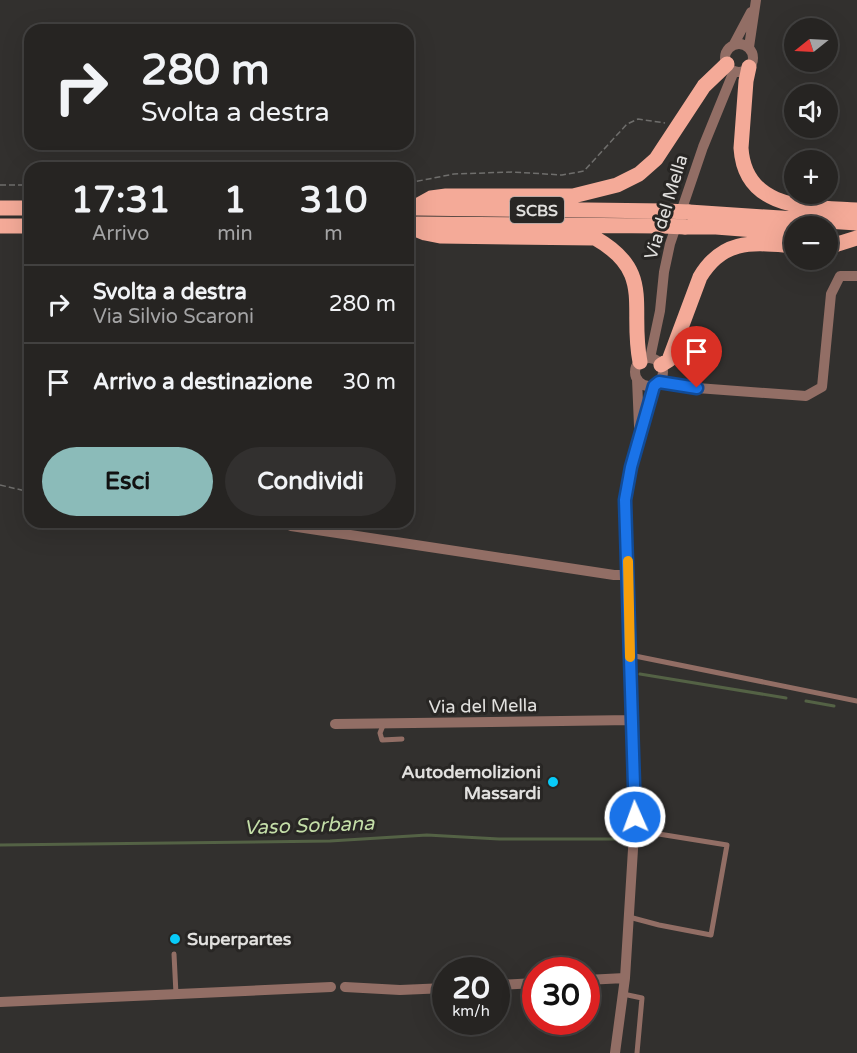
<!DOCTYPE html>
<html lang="it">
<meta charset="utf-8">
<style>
body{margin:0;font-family:"Varela Round",sans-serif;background:#32302f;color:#f1f3f6;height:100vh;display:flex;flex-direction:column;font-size:22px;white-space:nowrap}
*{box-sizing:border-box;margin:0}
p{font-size:20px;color:#a4a4a5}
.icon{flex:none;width:33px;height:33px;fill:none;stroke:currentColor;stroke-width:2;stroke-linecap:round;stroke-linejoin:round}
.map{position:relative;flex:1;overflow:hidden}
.side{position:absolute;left:24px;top:162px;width:390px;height:366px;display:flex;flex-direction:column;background:#262422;border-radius:18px;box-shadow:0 6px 24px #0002,0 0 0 2px #424140}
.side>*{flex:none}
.banner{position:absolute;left:24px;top:24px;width:390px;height:126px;border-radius:18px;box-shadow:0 6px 24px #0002,0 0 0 2px #424140;background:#262422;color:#f1f3f6;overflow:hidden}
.needle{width:39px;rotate:252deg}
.fabs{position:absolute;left:784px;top:18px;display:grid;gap:12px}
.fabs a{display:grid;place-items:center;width:54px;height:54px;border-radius:50%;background:#262422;box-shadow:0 6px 24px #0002,0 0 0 2px #424140;font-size:30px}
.speed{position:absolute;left:432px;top:957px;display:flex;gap:12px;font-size:30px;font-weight:700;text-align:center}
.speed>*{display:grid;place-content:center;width:78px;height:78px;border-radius:50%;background:#262422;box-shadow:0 6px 24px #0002,0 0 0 2px #424140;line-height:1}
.speed small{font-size:15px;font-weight:400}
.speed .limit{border:9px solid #d22;background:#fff;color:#111}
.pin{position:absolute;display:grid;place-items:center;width:51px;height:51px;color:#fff;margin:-62px -26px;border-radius:50% 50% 50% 0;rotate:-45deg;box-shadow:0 0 6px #0007}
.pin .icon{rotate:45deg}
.me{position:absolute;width:66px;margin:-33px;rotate:358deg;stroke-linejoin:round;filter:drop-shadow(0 0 4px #0008)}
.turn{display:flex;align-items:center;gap:21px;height:126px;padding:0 18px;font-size:27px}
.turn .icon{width:78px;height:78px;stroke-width:2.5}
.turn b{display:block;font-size:42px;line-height:51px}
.eta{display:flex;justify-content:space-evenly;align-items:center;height:102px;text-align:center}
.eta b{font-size:36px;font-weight:700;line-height:42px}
.primary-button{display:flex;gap:12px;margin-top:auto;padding:12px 18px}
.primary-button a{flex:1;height:69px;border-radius:36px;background:#8bbbb9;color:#111;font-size:24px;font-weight:700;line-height:69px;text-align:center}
.primary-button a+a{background:#32302f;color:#f1f3f6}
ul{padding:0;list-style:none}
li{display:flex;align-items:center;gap:18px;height:78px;padding:0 18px;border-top:2px solid #424140}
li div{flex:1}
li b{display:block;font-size:22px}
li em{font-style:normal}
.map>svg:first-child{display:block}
</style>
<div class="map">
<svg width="857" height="1053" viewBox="0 0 857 1053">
<rect width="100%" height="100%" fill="#32302e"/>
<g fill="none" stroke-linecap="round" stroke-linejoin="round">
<!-- stream -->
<path stroke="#546245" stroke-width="3" d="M 640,674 L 786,698
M 806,701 L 834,706
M 0,845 L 330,841 L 427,835 L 499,839 L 619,839"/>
<!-- path -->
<path stroke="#6f6e6c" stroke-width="1.5" stroke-dasharray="6 3" stroke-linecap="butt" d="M 408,183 L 454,174 L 512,172 L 562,175 L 584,171 L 627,124 L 638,119 L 665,123
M 0,185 L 30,185
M 0,485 L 30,492
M 263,522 L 280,525"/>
<!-- service -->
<path stroke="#926e65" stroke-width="5" d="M 630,655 L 857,701
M 384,723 L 380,733 L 382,740 L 402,739
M 629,917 L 659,925 L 711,935 L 727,845 L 634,830
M 174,954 L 176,994
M 623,994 L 642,998 L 637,1053"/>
<!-- minor -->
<path stroke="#926e65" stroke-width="10" d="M 734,44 L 751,12
M725 58a14 14 0 1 1 28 0a14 14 0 1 1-28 0Z
M 749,47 L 756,0
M 650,358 L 660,311 L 664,272 L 670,244 L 703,147 L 734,71
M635 372a14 14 0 1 1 28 0a14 14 0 1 1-28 0Z
M 637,379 L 639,426
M 659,382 L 697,388 L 806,396 L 822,387 L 831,294 L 840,276 L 857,276
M 291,526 L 614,575 L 629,575
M 335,724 L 632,720
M 586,980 L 625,978
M 496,985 L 536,983
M 345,987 L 400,990 L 446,988
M 0,1002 L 331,987
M 615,1053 L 625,978 L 635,817 L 625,500 L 631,467 L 654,385"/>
<!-- primary -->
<path stroke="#f4aa98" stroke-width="15" d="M 749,67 L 746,81 L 741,148 C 745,211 809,207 857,210
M 0,208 L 30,208
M 413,208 L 431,198 L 446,196 L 573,196 L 617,185 L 639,174 L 656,159 L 704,86 L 727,64
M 414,208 L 666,211
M 689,212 L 857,223
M 417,224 L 663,226
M 0,226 L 30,226
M 408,226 L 425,233 L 440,236 L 595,238 C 655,272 629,306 640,362
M 685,227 L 716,227 L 795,233
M 828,247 L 857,238
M 661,365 L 669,360 L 700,277 C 724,237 755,243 795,246"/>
<!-- primary-bridge -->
<path stroke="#f4aa98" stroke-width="15" d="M 666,211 L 689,212
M 663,226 L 685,227"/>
</g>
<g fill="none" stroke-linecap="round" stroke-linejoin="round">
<!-- route casing -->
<g stroke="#114b97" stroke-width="15">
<path id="route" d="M 635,817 L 625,500 L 631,467 L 654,386 L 659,382 L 697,388"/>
</g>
<!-- route -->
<use href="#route" stroke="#1a73e8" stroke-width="10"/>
<!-- slow -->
<path stroke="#f59e0b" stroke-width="10" d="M 628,561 L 630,657"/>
</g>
<!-- markers -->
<g fill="#08cbf9" stroke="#282624" stroke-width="2">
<circle cx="553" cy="782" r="6"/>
<circle cx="175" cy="939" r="6"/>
</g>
<g text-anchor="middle" stroke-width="6" stroke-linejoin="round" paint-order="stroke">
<!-- shield labels -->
<rect fill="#282624" stroke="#aaa8a6" stroke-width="1.5" x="510" y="197" width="54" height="26" rx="4.5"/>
<g font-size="16" font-weight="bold" fill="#e1e0de">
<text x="537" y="216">SCBS</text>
</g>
<!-- street labels -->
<g font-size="18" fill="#e1e0de" stroke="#282624">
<text transform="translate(666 207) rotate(-73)" y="6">Via del Mella</text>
<text transform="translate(483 706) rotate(-1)" y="6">Via del Mella</text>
</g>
<!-- poi labels -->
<g font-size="18" font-weight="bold" fill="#e1e0de" stroke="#282624" text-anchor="end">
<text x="541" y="778">Autodemolizioni<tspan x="541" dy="21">Massardi</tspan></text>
<text x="187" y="945" text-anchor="start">Superpartes</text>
</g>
<!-- water labels -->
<g font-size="20" font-style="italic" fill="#c4dea8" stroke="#282624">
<text transform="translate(309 825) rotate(-2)" y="7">Vaso Sorbana</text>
</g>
</g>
</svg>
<div class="fabs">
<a><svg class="needle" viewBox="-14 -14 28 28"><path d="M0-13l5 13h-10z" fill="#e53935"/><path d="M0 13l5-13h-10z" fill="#a4a4a5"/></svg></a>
<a><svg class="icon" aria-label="sound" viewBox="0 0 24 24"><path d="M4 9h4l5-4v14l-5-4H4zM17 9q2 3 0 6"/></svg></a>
<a>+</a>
<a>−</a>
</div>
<div class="speed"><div>20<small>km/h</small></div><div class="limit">30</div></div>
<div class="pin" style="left:697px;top:388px;background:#d93025"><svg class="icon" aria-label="arrive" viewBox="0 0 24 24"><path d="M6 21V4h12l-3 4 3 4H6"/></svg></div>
<svg class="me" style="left:635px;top:817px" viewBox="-20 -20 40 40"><circle r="17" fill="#1a73e8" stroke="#fff" stroke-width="3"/><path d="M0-11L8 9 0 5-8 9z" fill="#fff"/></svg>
<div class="banner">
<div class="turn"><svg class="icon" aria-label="right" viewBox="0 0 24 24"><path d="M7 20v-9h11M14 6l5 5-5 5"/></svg><div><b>280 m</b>Svolta a destra</div></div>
</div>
<section class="side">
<div class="eta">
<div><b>17:31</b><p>Arrivo</p></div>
<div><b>1</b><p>min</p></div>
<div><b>310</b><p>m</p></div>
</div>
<ul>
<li><svg class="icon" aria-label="right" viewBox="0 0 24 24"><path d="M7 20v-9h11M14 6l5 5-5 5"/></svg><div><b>Svolta a destra</b><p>Via Silvio Scaroni</p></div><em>280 m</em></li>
<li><svg class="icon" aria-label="arrive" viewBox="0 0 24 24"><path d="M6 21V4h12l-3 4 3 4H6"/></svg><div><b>Arrivo a destinazione</b></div><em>30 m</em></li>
</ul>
<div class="primary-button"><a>Esci</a><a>Condividi</a></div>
</section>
</div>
